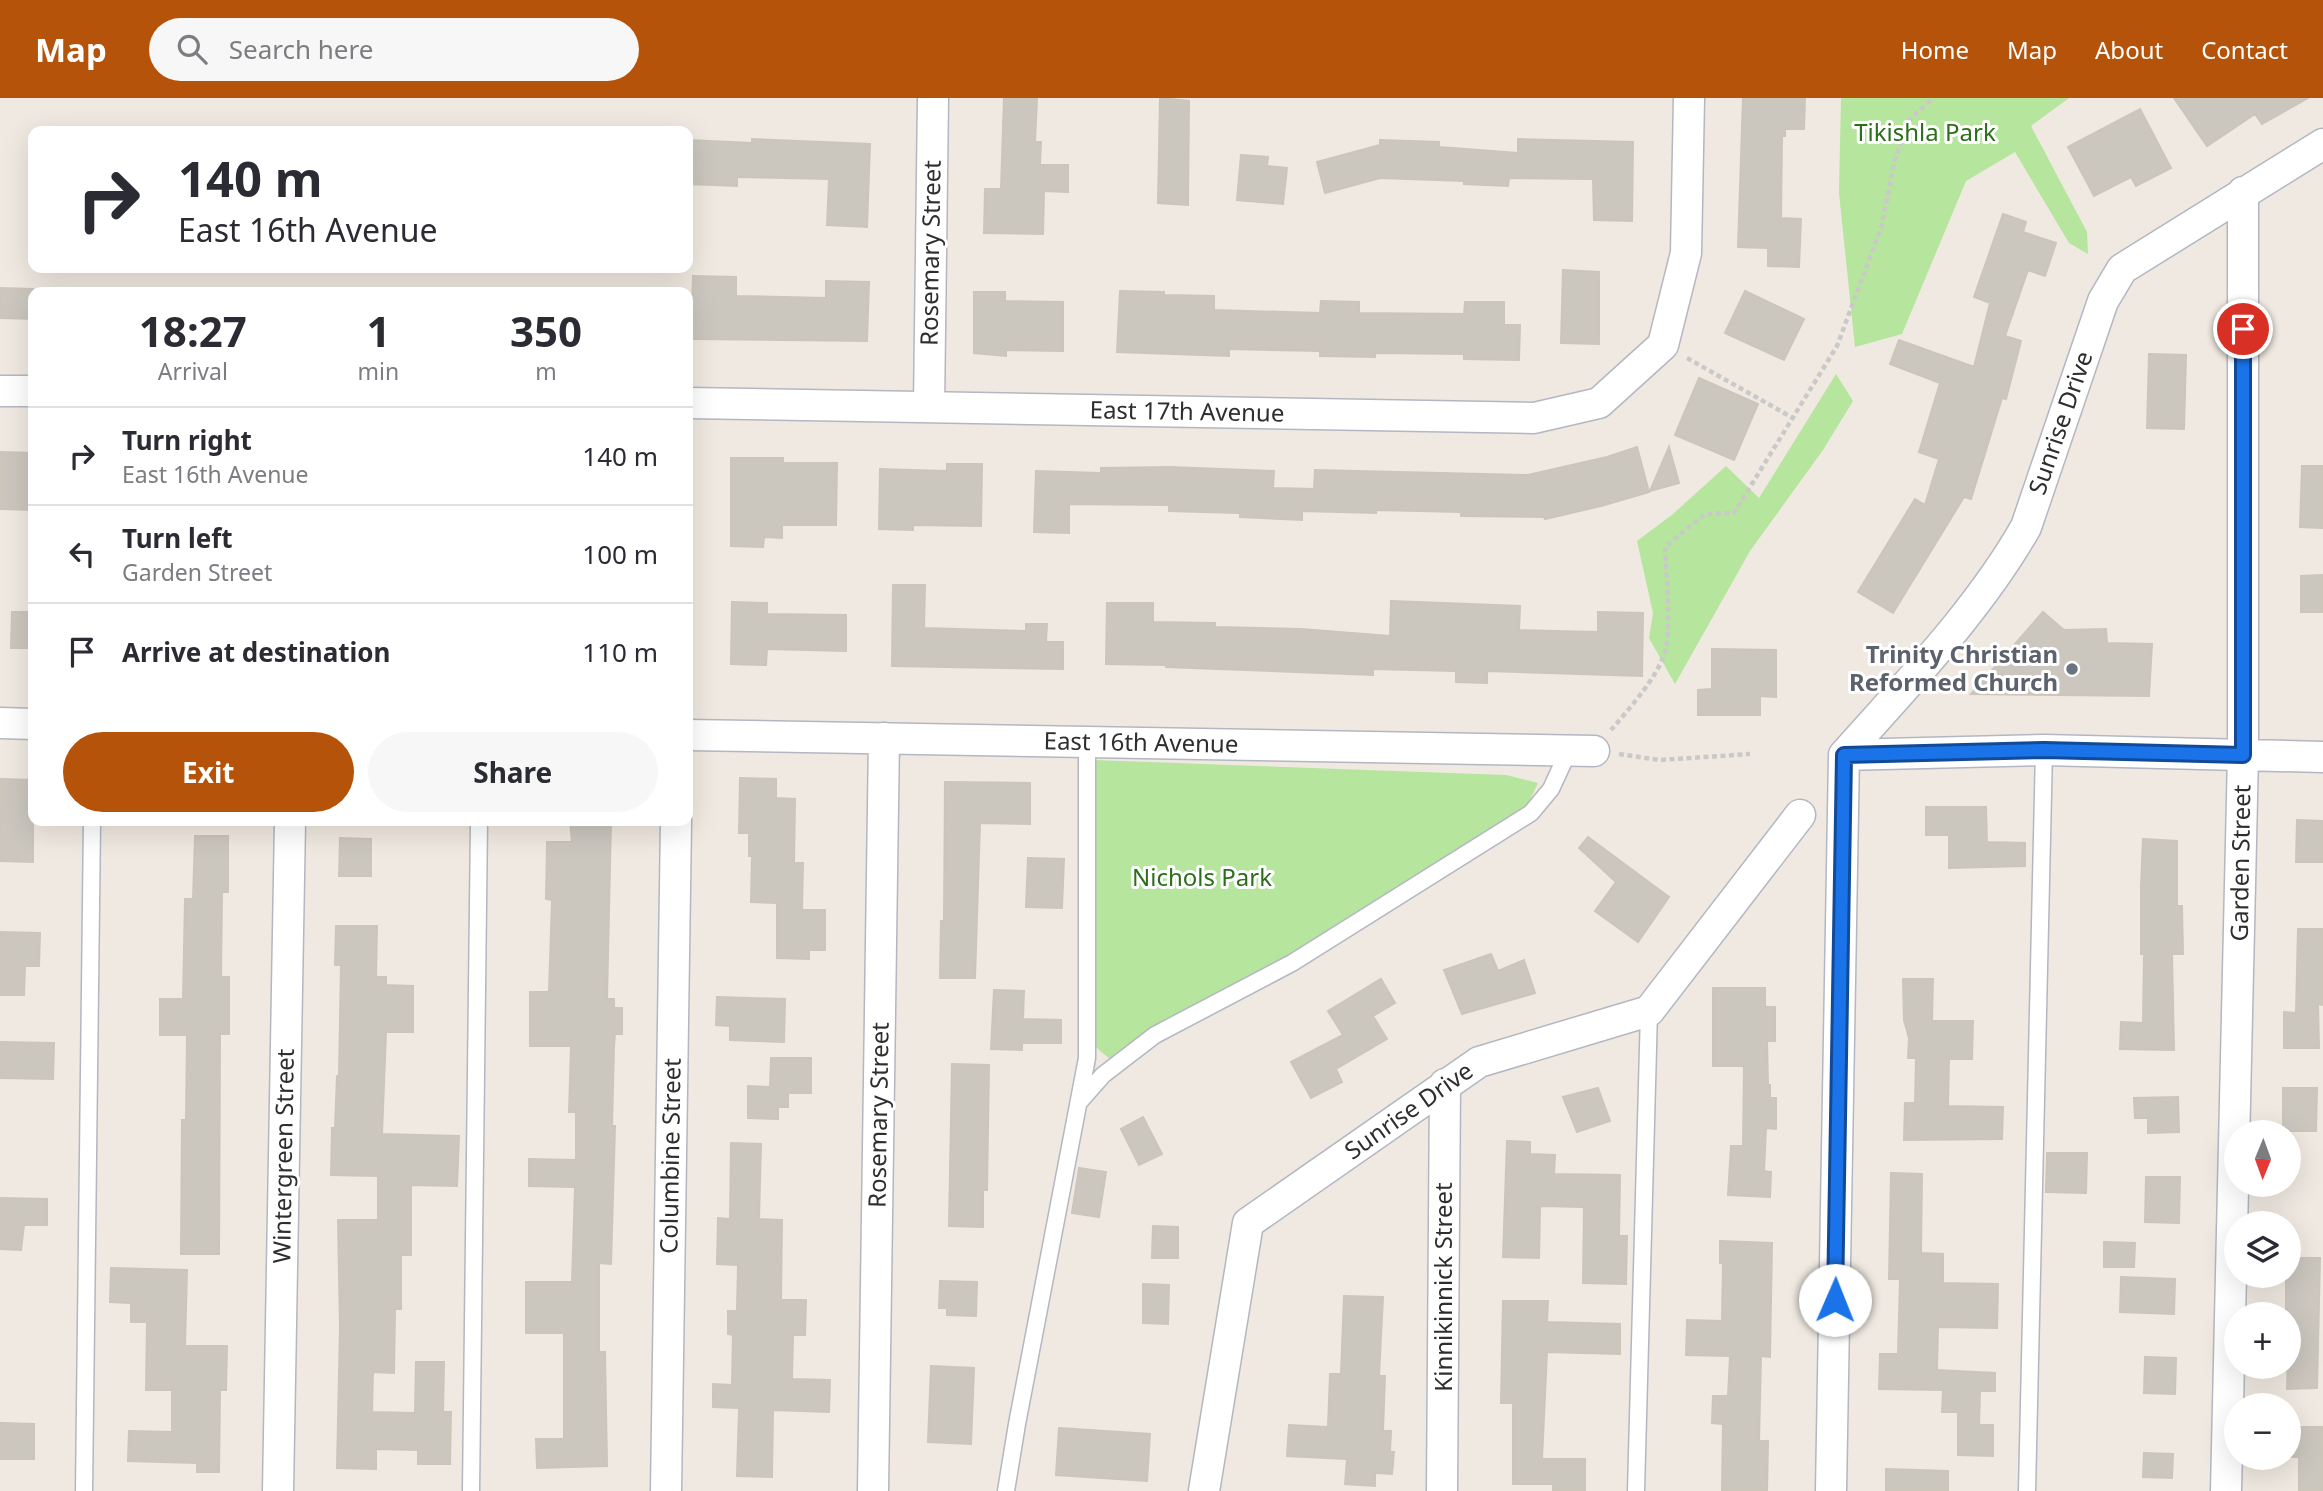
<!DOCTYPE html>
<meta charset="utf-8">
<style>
body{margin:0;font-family:"Noto Sans",sans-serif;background:#f7f7f7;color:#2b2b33;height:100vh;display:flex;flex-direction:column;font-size:26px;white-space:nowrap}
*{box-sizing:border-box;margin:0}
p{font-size:23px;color:#7c7c81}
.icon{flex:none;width:38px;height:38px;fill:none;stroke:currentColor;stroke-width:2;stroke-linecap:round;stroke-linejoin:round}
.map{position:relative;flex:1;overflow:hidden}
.side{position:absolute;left:28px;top:189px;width:665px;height:539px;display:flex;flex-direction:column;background:#fff;border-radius:14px;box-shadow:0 7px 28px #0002}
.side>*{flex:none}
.hud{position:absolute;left:28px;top:28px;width:665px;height:147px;border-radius:14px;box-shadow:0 7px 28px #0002;background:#fff;color:#2b2b33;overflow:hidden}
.needle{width:46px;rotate:181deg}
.fabs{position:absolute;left:2224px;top:1022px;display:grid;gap:14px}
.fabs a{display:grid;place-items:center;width:77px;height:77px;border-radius:50%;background:#fff;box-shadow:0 7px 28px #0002;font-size:35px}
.pin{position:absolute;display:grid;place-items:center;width:60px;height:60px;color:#fff;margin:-30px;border:4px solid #fff;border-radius:50%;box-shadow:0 2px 7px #0007}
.me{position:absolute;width:77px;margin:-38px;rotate:1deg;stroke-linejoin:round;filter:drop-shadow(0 0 5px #0008)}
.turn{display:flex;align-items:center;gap:24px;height:147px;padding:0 35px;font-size:32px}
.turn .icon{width:91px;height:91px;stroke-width:2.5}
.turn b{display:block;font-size:49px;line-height:60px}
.eta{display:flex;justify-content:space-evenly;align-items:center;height:119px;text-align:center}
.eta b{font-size:42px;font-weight:700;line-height:49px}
.cta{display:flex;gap:14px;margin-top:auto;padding:14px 35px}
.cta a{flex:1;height:80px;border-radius:42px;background:#b45309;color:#fff;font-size:28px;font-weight:700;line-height:80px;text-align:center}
.cta a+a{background:#f7f7f7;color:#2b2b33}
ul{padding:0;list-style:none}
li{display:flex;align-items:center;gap:21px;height:98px;padding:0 35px;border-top:2px solid #e1e1e2}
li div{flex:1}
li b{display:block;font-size:26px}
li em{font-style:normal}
header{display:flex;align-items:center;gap:42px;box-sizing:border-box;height:98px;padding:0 35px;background:#b45309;color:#fff}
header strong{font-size:33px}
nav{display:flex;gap:38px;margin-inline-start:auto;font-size:24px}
.search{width:490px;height:63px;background:#f7f7f7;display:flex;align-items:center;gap:18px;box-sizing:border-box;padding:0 24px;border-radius:38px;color:#7c7c81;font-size:26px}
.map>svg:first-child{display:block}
</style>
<header>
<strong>Map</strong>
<div class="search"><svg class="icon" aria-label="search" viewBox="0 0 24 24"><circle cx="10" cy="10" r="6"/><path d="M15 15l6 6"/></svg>Search here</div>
<nav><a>Home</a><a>Map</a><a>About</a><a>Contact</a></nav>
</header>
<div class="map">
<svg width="2323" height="1393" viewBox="0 0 2323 1393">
<rect width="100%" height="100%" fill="#efe9e1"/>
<!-- green -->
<path fill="#b6e59e" d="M 1841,0 L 2069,0 L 2031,28 L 2087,134 L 2088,156 L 2069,145 L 2015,54 L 1966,83 L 1902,236 L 1855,249 L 1839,95 Z
M 1836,276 L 1853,303 L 1823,352 L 1750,453 L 1675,586 L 1649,540 L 1653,515 L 1637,443 L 1673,416 L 1726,368 L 1759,400 Z
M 1094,662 L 1506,677 L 1538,685 L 1523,717 L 1348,826 L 1111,962 L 1090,944 Z"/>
<!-- building -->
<path fill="#cbc7bf" stroke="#cbc5ba" stroke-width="2" d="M 1004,0 L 1037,0 L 1035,44 L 1041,44 L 1040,67 L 1068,67 L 1068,94 L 1044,93 L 1043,136 L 984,135 L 985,91 L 1001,91 Z
M 1160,0 L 1189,3 L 1188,107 L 1158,105 Z
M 1743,0 L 1805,0 L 1804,31 L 1785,31 L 1785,38 L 1782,38 L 1781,120 L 1801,121 L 1799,169 L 1768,168 L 1768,150 L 1738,149 Z
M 2174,0 L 2308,0 L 2262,26 L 2255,16 L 2207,48 Z
M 2140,11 L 2171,70 L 2136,88 L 2131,79 L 2094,98 L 2068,49 Z
M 752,41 L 870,46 L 867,129 L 827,127 L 829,81 L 737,79 L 737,88 L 688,86 L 688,42 L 752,45 Z
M 1518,41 L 1633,44 L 1632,123 L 1594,122 L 1593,81 L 1509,80 L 1508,88 L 1464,86 L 1464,83 L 1380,80 L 1325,95 L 1317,64 L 1380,47 L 1380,42 L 1439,44 L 1439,49 L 1518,55 Z
M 1241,57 L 1268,59 L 1267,68 L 1287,70 L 1283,106 L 1237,102 Z
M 2003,116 L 2026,124 L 2023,134 L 2056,145 L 2045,178 L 2028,172 L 2005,238 L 2021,243 L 2006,301 L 2002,300 L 1971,401 L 1964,399 L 1893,515 L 1858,494 L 1915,401 L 1925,407 L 1939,361 L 1919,354 L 1940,285 L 1890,266 L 1899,242 L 1974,269 L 1990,205 L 1974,199 Z
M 1563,172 L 1599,174 L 1599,246 L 1561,245 Z
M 693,178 L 736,179 L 736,198 L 826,200 L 826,183 L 869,184 L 867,243 L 691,241 Z
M 0,190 L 33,191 L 33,221 L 0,220 Z
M 1120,193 L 1164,194 L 1164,197 L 1214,198 L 1214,212 L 1320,215 L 1321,203 L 1359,204 L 1359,215 L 1464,216 L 1465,204 L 1504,204 L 1504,227 L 1520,227 L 1519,262 L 1464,261 L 1464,256 L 1375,255 L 1375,259 L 1320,258 L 1320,253 L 1229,251 L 1229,258 L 1117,254 Z
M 1745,193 L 1804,221 L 1784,262 L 1725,235 Z
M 974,194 L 1005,194 L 1005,203 L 1063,204 L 1063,253 L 1006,252 L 1006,258 L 974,255 Z
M 2149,256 L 2186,257 L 2184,331 L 2147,330 Z
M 1699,280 L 1758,306 L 1734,362 L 1675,337 Z
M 1637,349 L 1649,394 L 1601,408 L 1545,421 L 1544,419 L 1461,418 L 1461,414 L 1376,412 L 1376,415 L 1302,413 L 1302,422 L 1240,419 L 1240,415 L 1169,413 L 1169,407 L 1069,406 L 1069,435 L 1034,434 L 1036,373 L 1101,375 L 1101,370 L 1170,369 L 1274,373 L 1273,390 L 1314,391 L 1315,372 L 1528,377 L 1607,359 Z
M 1669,349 L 1679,385 L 1650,393 Z
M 0,354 L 33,355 L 33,412 L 0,411 Z
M 731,360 L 783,360 L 783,365 L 837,365 L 836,427 L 782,427 L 782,440 L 764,439 L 763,449 L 731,448 Z
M 947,366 L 982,366 L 981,428 L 913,427 L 913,432 L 879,431 L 880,371 L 947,373 Z
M 2302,368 L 2323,368 L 2323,430 L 2300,429 Z
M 2323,477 L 2323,514 L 2301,514 L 2301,478 Z
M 893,487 L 925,487 L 924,530 L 1026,533 L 1026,526 L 1047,526 L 1046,544 L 1063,544 L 1063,571 L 892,568 Z
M 1391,503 L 1520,508 L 1519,532 L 1598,534 L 1598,514 L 1643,515 L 1642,578 L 1487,573 L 1487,585 L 1456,584 L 1456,573 L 1373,571 L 1373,577 L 1166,569 L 1166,567 L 1106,566 L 1107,505 L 1153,505 L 1153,524 L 1215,525 L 1215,529 L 1301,531 L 1390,538 Z
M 732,504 L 767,505 L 767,516 L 846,517 L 846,553 L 767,551 L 766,567 L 731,566 Z
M 12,514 L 33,514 L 33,550 L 11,550 Z
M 2043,514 L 2064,532 L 2106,531 L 2107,545 L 2152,546 L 2149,598 L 1971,596 Z
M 1712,551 L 1776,552 L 1776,599 L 1760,598 L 1760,617 L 1698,617 L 1698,592 L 1712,591 Z
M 740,680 L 776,681 L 776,700 L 795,701 L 794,765 L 803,765 L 802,812 L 825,812 L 825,852 L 809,852 L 809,861 L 777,860 L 777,805 L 751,804 L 752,758 L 749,758 L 749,735 L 739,735 Z
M 0,681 L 33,682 L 33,764 L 0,763 Z
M 945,684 L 1030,685 L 1030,726 L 980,725 L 975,880 L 940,880 L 941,823 L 944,823 Z
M 1926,709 L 1986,709 L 1987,744 L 2025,745 L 2025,768 L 1949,770 L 1949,737 L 1926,737 Z
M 2297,722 L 2323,723 L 2323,764 L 2296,764 Z
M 570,723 L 611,723 L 607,901 L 614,901 L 614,910 L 622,910 L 622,936 L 615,936 L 614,948 L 612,1028 L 615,1028 L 611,1166 L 599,1165 L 599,1254 L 605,1254 L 607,1368 L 537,1370 L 536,1341 L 564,1341 L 564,1235 L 526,1235 L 526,1184 L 572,1184 L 575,1089 L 529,1088 L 529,1061 L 576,1062 L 576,1014 L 569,1014 L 571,948 L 530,948 L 530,894 L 549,894 L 552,802 L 546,801 L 547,744 L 572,744 Z
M 195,738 L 228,738 L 228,794 L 222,794 L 221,879 L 229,879 L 229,936 L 220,936 L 219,1156 L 181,1156 L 182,1022 L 186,1022 L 187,937 L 160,937 L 160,901 L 183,901 L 185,801 L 193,801 Z
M 1588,739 L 1669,799 L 1638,844 L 1595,813 L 1616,784 L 1579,750 Z
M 340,740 L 371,741 L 371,778 L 339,778 Z
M 2143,741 L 2177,743 L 2177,808 L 2182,808 L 2183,856 L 2172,856 L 2174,952 L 2120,951 L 2121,924 L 2143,925 L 2144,856 L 2141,856 L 2141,789 Z
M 1028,760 L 1064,761 L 1062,810 L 1026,809 Z
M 336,828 L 377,828 L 376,879 L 386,879 L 386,887 L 413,888 L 413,934 L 386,934 L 382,1036 L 459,1038 L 457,1088 L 411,1087 L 411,1157 L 401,1157 L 401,1211 L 395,1211 L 394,1275 L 373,1274 L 372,1314 L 415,1315 L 416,1264 L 444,1264 L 443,1314 L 451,1314 L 450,1366 L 418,1366 L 418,1352 L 376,1351 L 376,1371 L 337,1370 L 340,1229 L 338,1122 L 378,1122 L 378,1078 L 331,1077 L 332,1030 L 335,1030 L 337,978 L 339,978 L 341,867 L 335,867 Z
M 2298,831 L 2323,831 L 2323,907 L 2318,906 L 2319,950 L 2284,950 L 2284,914 L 2296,915 Z
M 0,834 L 40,835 L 39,868 L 25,868 L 24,897 L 0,897 Z
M 1491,856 L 1498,873 L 1524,862 L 1535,895 L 1462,916 L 1444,872 Z
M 1381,881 L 1395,905 L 1373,918 L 1387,941 L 1336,971 L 1342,984 L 1311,1000 L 1291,964 L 1343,937 L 1328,913 Z
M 1903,881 L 1933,881 L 1932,923 L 1973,923 L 1972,961 L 1949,961 L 1948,1008 L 2003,1009 L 2002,1041 L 1904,1042 L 1905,1005 L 1915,1005 L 1916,960 L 1908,960 L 1909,940 L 1904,922 Z
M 1713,890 L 1765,890 L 1765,909 L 1775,909 L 1775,943 L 1767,943 L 1768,987 L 1770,987 L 1770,1000 L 1776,1000 L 1776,1031 L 1766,1030 L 1764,1073 L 1771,1074 L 1770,1099 L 1728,1097 L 1731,1048 L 1743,1048 L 1744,968 L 1713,968 Z
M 994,892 L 1024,893 L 1023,921 L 1061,922 L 1061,945 L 1022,945 L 1022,952 L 991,951 Z
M 717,899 L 785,901 L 784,944 L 730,942 L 730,928 L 716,927 Z
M 0,944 L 54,945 L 53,981 L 0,980 Z
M 771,960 L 811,960 L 811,995 L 788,995 L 788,1009 L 778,1009 L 778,1021 L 748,1020 L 748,988 L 770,989 Z
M 952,966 L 989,967 L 987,1092 L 983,1092 L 983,1129 L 949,1128 Z
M 1598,990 L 1610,1023 L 1577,1034 L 1563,999 Z
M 2283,990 L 2317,990 L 2316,1033 L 2283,1033 Z
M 2178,999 L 2179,1034 L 2148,1035 L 2148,1020 L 2135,1020 L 2134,1000 Z
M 1143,1019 L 1162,1056 L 1139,1067 L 1121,1031 Z
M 1507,1043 L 1530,1044 L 1530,1056 L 1555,1057 L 1554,1076 L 1620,1077 L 1619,1138 L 1627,1138 L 1626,1186 L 1583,1185 L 1584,1109 L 1540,1108 L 1539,1160 L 1503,1159 Z
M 731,1045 L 761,1046 L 759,1121 L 782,1122 L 781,1202 L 806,1202 L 805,1237 L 793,1237 L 792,1281 L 830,1282 L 829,1314 L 773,1312 L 772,1379 L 737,1378 L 739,1310 L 713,1309 L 713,1286 L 732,1287 L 733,1237 L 728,1236 L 728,1213 L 737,1213 L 738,1167 L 717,1166 L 718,1120 L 730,1121 Z
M 2047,1055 L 2087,1055 L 2086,1095 L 2046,1094 Z
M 1079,1070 L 1106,1074 L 1099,1119 L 1072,1115 Z
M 1891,1075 L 1922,1076 L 1921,1155 L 1943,1156 L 1943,1185 L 1998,1186 L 1997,1230 L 1938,1229 L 1937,1272 L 1995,1275 L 1995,1293 L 1980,1293 L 1979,1327 L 1993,1327 L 1993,1358 L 1958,1357 L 1958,1314 L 1942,1314 L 1943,1292 L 1879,1291 L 1880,1256 L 1898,1256 L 1900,1181 L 1889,1181 Z
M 2146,1079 L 2180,1079 L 2179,1125 L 2145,1124 Z
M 0,1100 L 47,1101 L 47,1127 L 24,1127 L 21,1152 L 0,1151 Z
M 1153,1128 L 1178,1129 L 1178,1160 L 1152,1160 Z
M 1720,1143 L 1772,1145 L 1770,1259 L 1761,1258 L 1759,1343 L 1768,1343 L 1767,1393 L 1722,1393 L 1723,1326 L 1712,1325 L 1713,1298 L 1728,1298 L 1730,1258 L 1686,1257 L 1687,1222 L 1722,1223 L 1723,1165 L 1720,1165 Z
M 2104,1144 L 2135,1145 L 2134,1169 L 2104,1169 Z
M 2289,1160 L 2320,1160 L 2317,1290 L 2287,1291 L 2289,1216 L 2286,1216 L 2286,1178 L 2289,1178 Z
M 111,1170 L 187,1172 L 185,1248 L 227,1248 L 226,1292 L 220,1292 L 219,1374 L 197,1374 L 197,1365 L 128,1363 L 129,1333 L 172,1334 L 172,1292 L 146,1292 L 147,1224 L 131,1224 L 131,1205 L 110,1204 Z
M 2121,1179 L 2175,1181 L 2174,1216 L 2120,1214 Z
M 940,1183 L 977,1184 L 976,1218 L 947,1217 L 947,1210 L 939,1210 Z
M 1143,1186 L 1169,1187 L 1168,1226 L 1143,1225 Z
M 1344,1198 L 1383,1199 L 1379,1278 L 1385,1278 L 1383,1333 L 1391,1333 L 1390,1354 L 1394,1354 L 1392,1376 L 1375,1375 L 1375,1388 L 1345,1386 L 1347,1361 L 1287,1358 L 1289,1327 L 1328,1329 L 1330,1276 L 1341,1276 Z
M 1503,1203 L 1548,1203 L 1547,1224 L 1620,1226 L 1620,1256 L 1547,1254 L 1542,1361 L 1585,1361 L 1585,1393 L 1553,1393 L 1553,1386 L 1513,1386 L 1513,1305 L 1501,1305 Z
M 2145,1259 L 2176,1260 L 2175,1296 L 2144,1295 Z
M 931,1268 L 974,1270 L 971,1346 L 928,1344 Z
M 0,1325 L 34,1326 L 34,1361 L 0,1361 Z
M 2290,1329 L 2323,1329 L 2323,1393 L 2299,1393 L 2299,1359 L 2290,1359 Z
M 1059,1330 L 1150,1336 L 1147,1383 L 1056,1377 Z
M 2144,1355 L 2173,1356 L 2172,1380 L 2143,1379 Z
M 1886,1371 L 1948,1373 L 1948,1393 L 1886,1393 Z"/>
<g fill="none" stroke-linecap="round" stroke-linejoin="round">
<!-- lane casing -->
<g stroke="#b4b7c1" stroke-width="19">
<path id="lane" d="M 1081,1002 L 1103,977 L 1155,937 L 1292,865 L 1531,715 L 1551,691 L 1569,652
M 84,1393 L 92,723
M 471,1393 L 479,723
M 1006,1393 L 1017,1326 L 1087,960 L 1087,644
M 1636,1393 L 1649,913
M 2027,1393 L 2044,652"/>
</g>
<!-- street casing -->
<g stroke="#b4b7c1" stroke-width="33">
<path id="street" d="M 0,293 L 33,293
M 688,305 L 1534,320 L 1599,305 L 1663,247 L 1686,155 L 1689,0
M 929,309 L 933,0
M 0,625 L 33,626
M 688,637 L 1594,653
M 1844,657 C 1907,586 1979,512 2026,429 L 2103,203 L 2122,171 L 2323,46
M 1844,657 L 2044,652 L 2323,659
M 278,1393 L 290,723
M 666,1393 L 676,723
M 873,1393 L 884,640
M 1204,1393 L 1248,1125 L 1479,964 L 1649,913 L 1800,717
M 1442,1393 L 1445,986
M 1831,1393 L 1844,657
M 2226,1393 L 2243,657 L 2243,94"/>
</g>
<!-- path -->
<path stroke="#c9c9c9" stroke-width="4.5" stroke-dasharray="5 3.5" stroke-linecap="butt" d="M 1687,260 L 1793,320
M 1611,632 C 1629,611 1655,582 1664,557 C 1672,534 1666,474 1665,449 L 1705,416 L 1734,415 L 1837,248 L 1881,130 L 1895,61 L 1910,21 L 1933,0
M 1619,656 L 1660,662 L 1750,656"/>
<!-- lane -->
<use href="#lane" stroke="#fff" stroke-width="16"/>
<!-- street -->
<use href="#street" stroke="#fff" stroke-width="30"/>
</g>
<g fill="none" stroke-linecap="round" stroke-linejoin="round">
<!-- route casing -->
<g stroke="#114b97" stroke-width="18">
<path id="route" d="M 1835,1202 L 1844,657 L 2044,652 L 2243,657 L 2243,231"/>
</g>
<!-- route -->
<use href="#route" stroke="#1a73e8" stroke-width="12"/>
</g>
<!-- markers -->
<circle fill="#6b7280" stroke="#fff" stroke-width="2.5" cx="2072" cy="571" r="7"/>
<g text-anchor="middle" stroke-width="6" stroke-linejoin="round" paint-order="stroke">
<!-- park labels -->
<g font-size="24" fill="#2c6e1b" stroke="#fff">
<text x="1925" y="43">Tikishla Park</text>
<text x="1202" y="788">Nichols Park</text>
</g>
<!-- street labels -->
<g font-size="24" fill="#2e2e2e" stroke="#fff">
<text transform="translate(931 155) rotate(-89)" y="8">Rosemary Street</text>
<text transform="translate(1187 314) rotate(1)" y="8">East 17th Avenue</text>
<text transform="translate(2061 325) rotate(-71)" y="8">Sunrise Drive</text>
<text transform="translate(1141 645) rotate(1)" y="8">East 16th Avenue</text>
<text transform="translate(2241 765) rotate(-89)" y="8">Garden Street</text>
<text transform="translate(1409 1013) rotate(-35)" y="8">Sunrise Drive</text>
<text transform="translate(879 1017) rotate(-89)" y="8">Rosemary Street</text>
<text transform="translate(284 1058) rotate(-89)" y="8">Wintergreen Street</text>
<text transform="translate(671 1058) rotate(-89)" y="8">Columbine Street</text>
<text transform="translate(1444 1189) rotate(-90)" y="8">Kinnikinnick Street</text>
</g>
<!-- worship labels -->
<g font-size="24" font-weight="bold" fill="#5b616d" stroke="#fff" text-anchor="end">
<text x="2058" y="565">Trinity Christian<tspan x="2058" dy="28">Reformed Church</tspan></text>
</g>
</g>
</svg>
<div class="fabs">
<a><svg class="needle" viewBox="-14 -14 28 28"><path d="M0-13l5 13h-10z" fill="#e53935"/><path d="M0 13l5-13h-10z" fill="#7c7c81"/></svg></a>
<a><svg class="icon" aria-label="layers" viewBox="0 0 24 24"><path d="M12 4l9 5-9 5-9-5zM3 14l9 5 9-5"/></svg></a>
<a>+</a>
<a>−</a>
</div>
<div class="pin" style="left:2243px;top:231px;background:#d93025"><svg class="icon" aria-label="arrive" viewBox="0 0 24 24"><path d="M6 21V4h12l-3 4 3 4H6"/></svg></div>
<svg class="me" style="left:1835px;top:1202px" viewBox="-20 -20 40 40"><circle r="19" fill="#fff"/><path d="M0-13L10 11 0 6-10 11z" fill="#1a73e8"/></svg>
<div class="hud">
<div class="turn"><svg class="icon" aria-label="right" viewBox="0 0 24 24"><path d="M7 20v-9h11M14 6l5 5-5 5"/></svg><div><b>140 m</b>East 16th Avenue</div></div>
</div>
<section class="side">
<div class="eta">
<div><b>18:27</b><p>Arrival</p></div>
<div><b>1</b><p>min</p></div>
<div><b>350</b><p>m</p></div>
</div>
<ul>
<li><svg class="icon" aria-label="right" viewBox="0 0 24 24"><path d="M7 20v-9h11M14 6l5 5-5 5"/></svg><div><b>Turn right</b><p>East 16th Avenue</p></div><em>140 m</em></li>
<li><svg class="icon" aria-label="left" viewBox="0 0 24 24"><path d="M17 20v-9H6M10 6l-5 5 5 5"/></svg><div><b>Turn left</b><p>Garden Street</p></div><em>100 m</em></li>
<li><svg class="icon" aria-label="arrive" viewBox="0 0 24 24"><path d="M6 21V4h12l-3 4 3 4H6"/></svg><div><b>Arrive at destination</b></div><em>110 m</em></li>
</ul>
<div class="cta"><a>Exit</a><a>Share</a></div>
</section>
</div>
